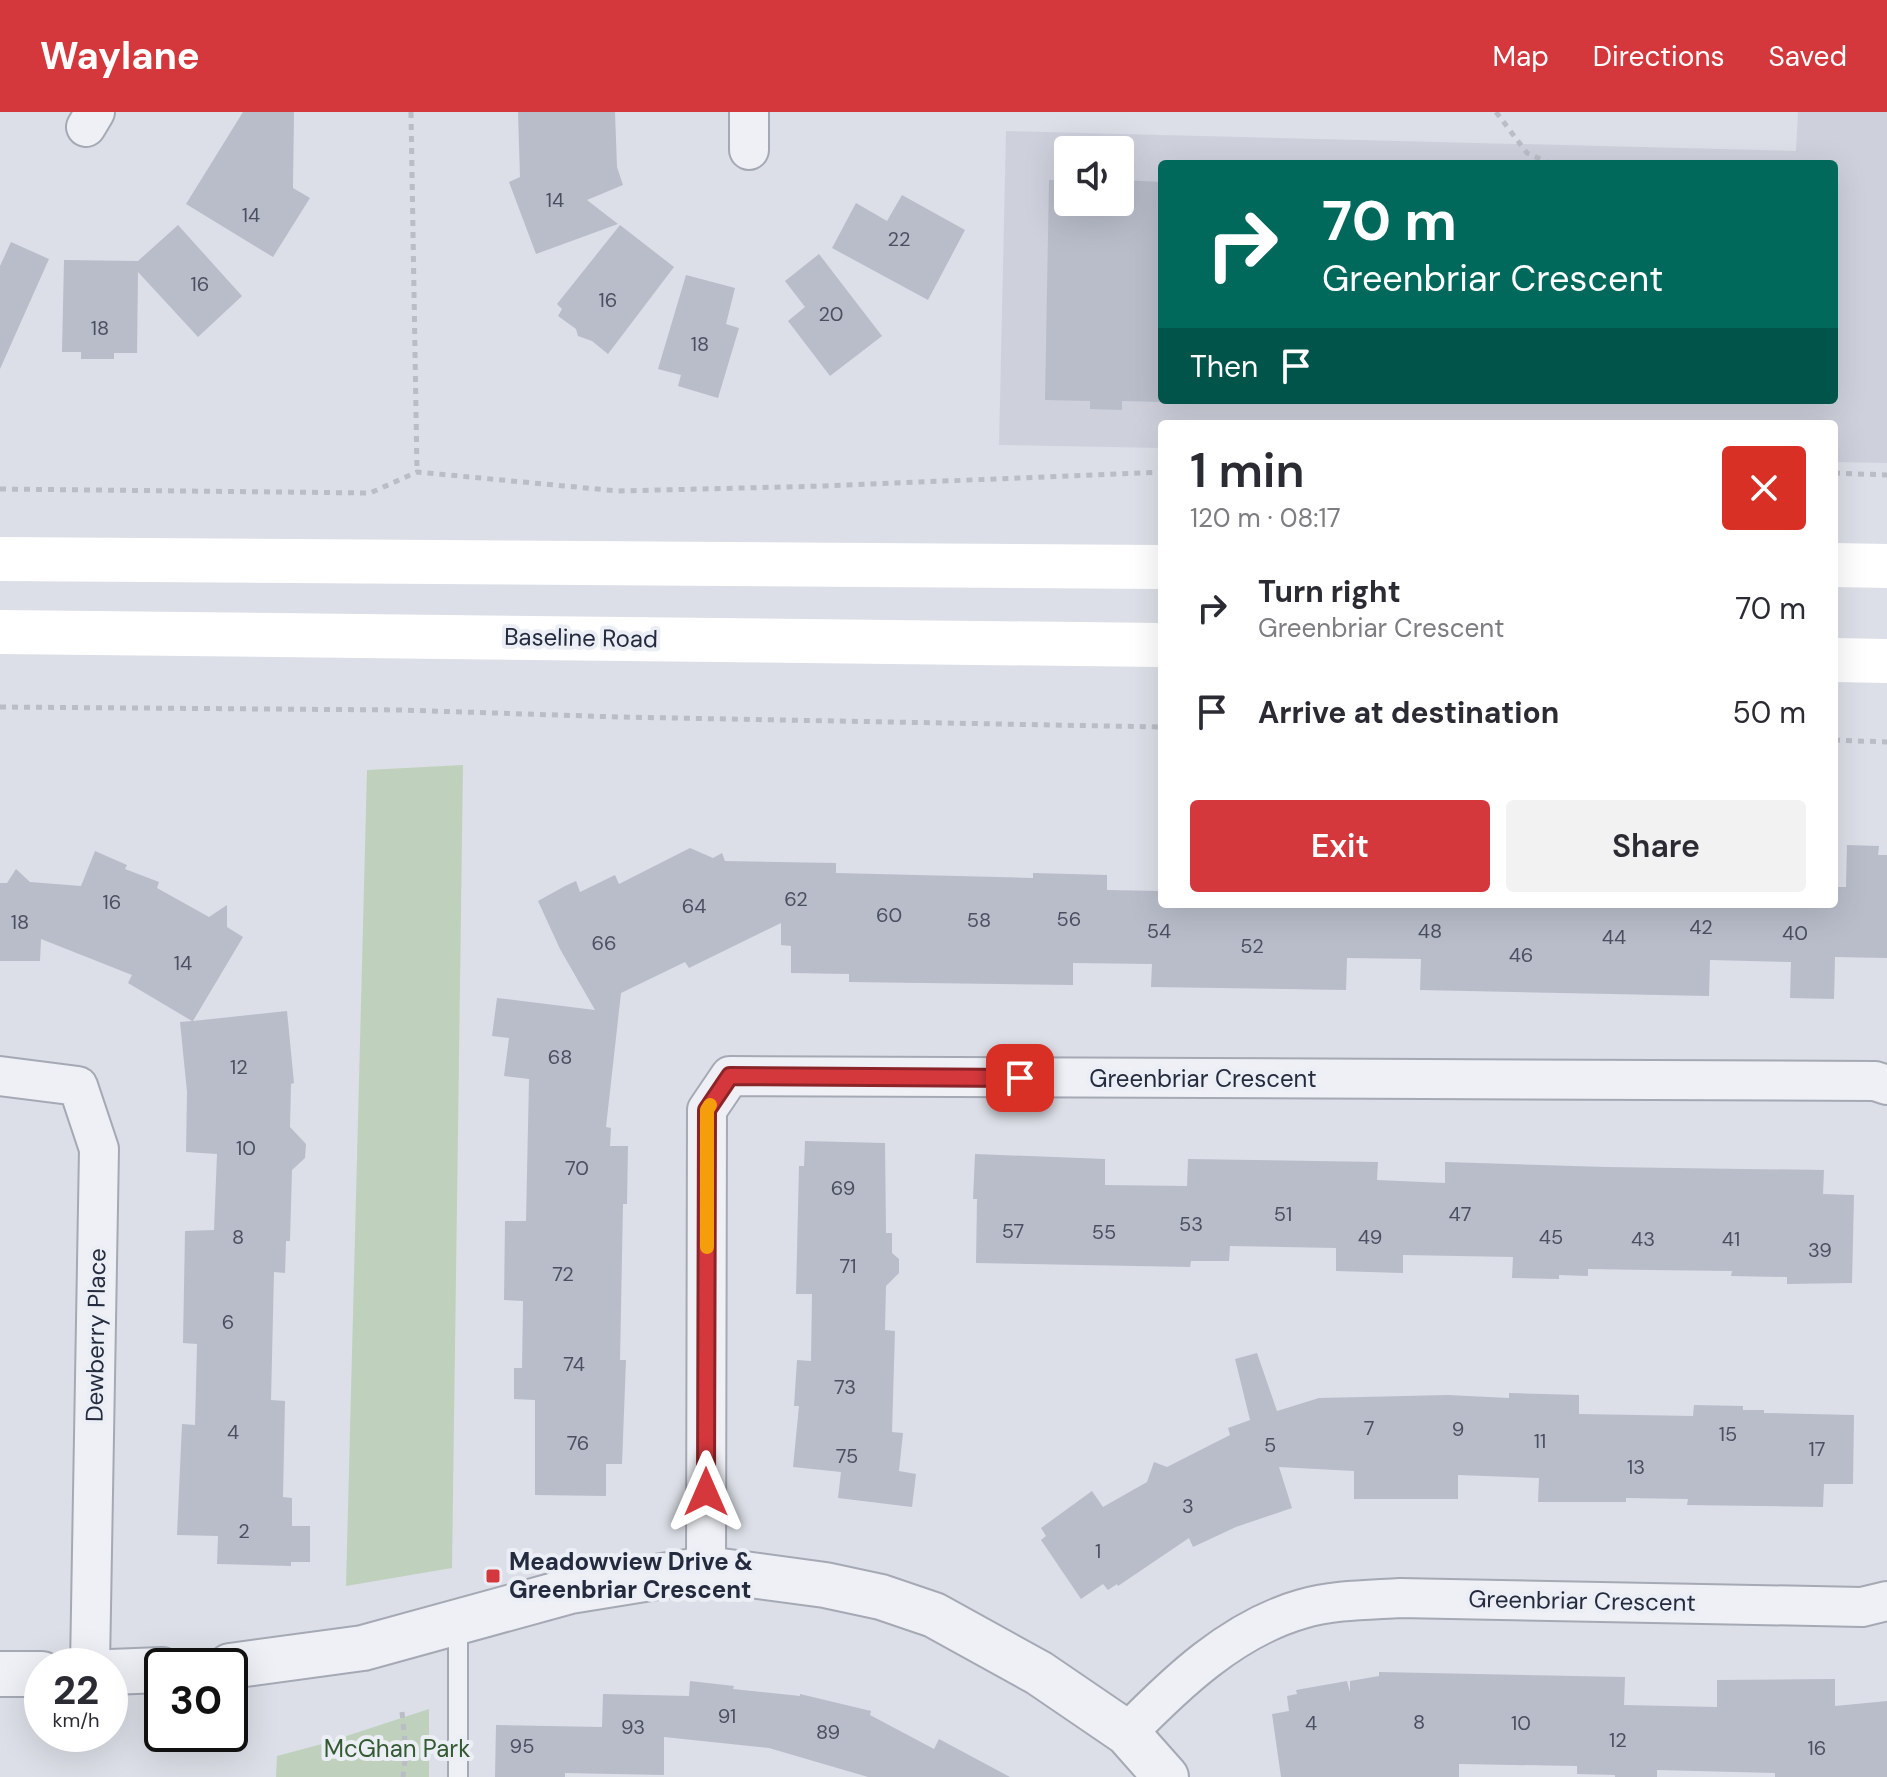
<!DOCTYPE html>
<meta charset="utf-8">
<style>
body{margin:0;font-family:"DM Sans",sans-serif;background:#f2f2f3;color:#2b2b33;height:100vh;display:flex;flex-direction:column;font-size:30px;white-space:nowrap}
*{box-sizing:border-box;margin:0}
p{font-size:26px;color:#7c7c81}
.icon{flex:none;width:44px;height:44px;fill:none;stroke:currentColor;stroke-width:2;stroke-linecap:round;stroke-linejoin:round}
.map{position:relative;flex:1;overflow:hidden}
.details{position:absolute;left:1158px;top:308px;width:680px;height:488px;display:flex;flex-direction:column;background:#fff;border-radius:8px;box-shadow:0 8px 32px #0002}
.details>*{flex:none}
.guide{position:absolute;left:1158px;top:48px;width:680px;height:244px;border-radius:8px;box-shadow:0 8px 32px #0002;background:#00695c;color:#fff;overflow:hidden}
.controls{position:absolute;left:1054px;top:24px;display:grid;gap:16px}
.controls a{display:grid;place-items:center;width:80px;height:80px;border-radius:8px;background:#fff;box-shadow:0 8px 32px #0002;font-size:40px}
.speed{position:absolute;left:24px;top:1536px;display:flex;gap:16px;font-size:40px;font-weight:700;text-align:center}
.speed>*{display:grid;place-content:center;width:104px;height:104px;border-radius:50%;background:#fff;box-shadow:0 8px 32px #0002;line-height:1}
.speed small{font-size:20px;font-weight:400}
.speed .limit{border:4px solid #111;border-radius:12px;background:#fff;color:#111}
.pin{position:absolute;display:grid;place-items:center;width:68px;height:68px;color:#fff;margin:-34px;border-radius:16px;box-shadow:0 4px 12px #0006}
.me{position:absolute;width:88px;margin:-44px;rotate:0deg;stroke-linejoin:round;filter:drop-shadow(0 0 6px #0008)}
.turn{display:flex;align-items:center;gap:28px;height:168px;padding:0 32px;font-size:36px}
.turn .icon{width:104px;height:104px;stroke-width:2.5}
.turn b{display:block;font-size:56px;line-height:68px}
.then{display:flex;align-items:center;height:76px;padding:0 32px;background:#0003;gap:16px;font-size:30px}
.round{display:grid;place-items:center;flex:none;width:84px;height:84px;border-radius:8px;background:#f2f2f3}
.overview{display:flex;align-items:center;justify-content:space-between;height:136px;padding:0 32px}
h1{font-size:48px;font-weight:600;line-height:60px}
.button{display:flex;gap:16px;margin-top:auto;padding:16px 32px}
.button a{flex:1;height:92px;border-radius:8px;background:#d4383d;color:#fff;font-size:32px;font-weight:600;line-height:92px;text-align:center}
.button a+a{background:#f2f2f3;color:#2b2b33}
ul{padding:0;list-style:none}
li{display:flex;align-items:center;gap:24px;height:104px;padding:0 32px}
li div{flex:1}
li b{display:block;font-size:30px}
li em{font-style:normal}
header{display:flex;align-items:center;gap:48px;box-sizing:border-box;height:112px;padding:0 40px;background:#d4383d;color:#fff}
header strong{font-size:38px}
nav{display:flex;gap:44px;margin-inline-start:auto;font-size:28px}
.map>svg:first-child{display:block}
</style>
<header>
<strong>Waylane</strong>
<nav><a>Map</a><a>Directions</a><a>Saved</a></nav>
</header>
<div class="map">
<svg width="1887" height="1665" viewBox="0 0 1887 1665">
<rect width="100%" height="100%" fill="#dcdfe7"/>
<!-- built -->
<path fill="#ced1dc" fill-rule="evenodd" d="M 1798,0 L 1887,0 L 1887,351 L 1834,350 L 1834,312 L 1162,312 L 1162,336 L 999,333 L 1006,19 L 1796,39 ZM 1068,38 L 1120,38 L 1120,90 L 1068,90 ZM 1162,52 L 1834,52 L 1834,288 L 1162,288 Z"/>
<!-- green -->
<path fill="#bfd1bc" d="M 463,653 L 452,1456 L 346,1474 L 367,658 Z
M 429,1597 L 429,1665 L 276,1665 L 277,1644 L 322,1632 Z"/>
<!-- building -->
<path fill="#b9bdca" d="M 243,0 L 294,0 L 293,76 L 310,86 L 273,145 L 186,92 Z
M 518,0 L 615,0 L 617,55 L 623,73 L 587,88 L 618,112 L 536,142 L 509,70 L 520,65 Z
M 1049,68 L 1068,68 L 1068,90 L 1120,90 L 1120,68 L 1162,70 L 1162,290 L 1122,289 L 1122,298 L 1090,297 L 1090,289 L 1045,288 Z
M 902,83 L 965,118 L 928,188 L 832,136 L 856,91 L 887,109 Z
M 178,113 L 242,184 L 198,225 L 138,160 L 137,241 L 114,241 L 114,247 L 81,247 L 81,240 L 62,240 L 64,148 L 138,149 Z
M 620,113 L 674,155 L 608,242 L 592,229 L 578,224 L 576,217 L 558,204 L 562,197 L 557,192 Z
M 11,130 L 49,147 L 0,257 L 0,154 Z
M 819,142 L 882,224 L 830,264 L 788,209 L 805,195 L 785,169 Z
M 686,163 L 735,176 L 726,212 L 739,216 L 718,286 L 678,274 L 681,263 L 658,257 Z
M 1847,733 L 1879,734 L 1878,743 L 1887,743 L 1887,846 L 1835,845 L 1834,887 L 1790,886 L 1791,850 L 1710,848 L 1709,884 L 1420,878 L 1421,847 L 1347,846 L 1346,878 L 1151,875 L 1152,852 L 1073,851 L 1073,873 L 849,870 L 849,862 L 791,861 L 791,834 L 781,833 L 781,811 L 689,856 L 685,850 L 621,881 L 606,1015 L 611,1016 L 610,1034 L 628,1034 L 627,1092 L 623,1092 L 620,1248 L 626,1248 L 622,1352 L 606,1352 L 606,1384 L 535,1383 L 535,1288 L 514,1287 L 514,1256 L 522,1256 L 523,1189 L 504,1188 L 505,1109 L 526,1109 L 529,967 L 504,964 L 509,926 L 492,924 L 497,886 L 595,898 L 560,837 L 538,789 L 565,774 L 576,769 L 580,780 L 615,763 L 619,772 L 690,736 L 713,746 L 722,741 L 725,749 L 836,751 L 836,761 L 1033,766 L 1033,761 L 1107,763 L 1107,778 L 1162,779 L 1162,792 L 1834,792 L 1834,775 L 1846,775 Z
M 95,739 L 127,753 L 125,757 L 159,770 L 157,776 L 209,805 L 227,793 L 227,815 L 243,825 L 193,909 L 287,899 L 294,971 L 291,972 L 290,1015 L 306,1032 L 305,1046 L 292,1058 L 290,1129 L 286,1129 L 285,1161 L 274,1160 L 271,1288 L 285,1289 L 283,1385 L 292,1386 L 292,1414 L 310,1414 L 310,1450 L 291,1450 L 291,1454 L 217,1452 L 218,1424 L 177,1423 L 182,1312 L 195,1313 L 197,1232 L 183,1231 L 185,1119 L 214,1118 L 217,1042 L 186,1040 L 187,980 L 180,910 L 192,909 L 128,871 L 132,863 L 41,827 L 40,849 L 0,849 L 0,771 L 7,771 L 16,757 L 30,770 L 81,774 Z
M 805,1029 L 885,1031 L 886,1121 L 892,1121 L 892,1141 L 899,1147 L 899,1161 L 886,1174 L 885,1218 L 895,1219 L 892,1320 L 903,1321 L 899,1359 L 916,1362 L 912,1395 L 838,1386 L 841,1360 L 793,1355 L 799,1294 L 794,1294 L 797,1248 L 811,1249 L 812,1182 L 796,1182 L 799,1054 L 804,1054 Z
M 975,1042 L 1105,1047 L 1105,1073 L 1187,1074 L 1188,1047 L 1378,1050 L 1377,1068 L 1445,1071 L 1445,1050 L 1606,1055 L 1824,1058 L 1823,1082 L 1854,1083 L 1852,1171 L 1787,1172 L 1787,1165 L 1731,1164 L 1732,1159 L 1650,1158 L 1588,1157 L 1588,1164 L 1559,1163 L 1559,1167 L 1512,1166 L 1513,1145 L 1403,1143 L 1403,1161 L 1336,1159 L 1336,1136 L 1230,1134 L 1229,1149 L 1191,1149 L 1190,1155 L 976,1151 L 977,1087 L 973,1087 Z
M 1257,1241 L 1277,1299 L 1319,1286 L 1448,1283 L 1509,1286 L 1509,1281 L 1579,1283 L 1579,1302 L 1693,1304 L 1694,1293 L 1743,1294 L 1743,1298 L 1764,1298 L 1764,1301 L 1854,1303 L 1853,1372 L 1824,1372 L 1823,1395 L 1687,1393 L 1688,1387 L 1626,1386 L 1626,1390 L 1538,1390 L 1539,1366 L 1458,1363 L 1458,1387 L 1354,1387 L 1354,1359 L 1279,1355 L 1292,1396 L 1236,1415 L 1193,1435 L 1189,1426 L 1118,1474 L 1117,1472 L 1108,1478 L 1103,1472 L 1081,1487 L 1041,1428 L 1046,1424 L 1041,1416 L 1092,1379 L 1103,1395 L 1147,1370 L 1154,1350 L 1167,1355 L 1230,1323 L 1228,1316 L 1250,1308 L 1235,1247 Z
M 1379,1560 L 1625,1565 L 1624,1593 L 1717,1595 L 1717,1568 L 1835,1567 L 1835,1594 L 1887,1589 L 1887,1665 L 1775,1665 L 1775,1661 L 1657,1658 L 1657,1665 L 1615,1665 L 1615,1663 L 1577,1662 L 1577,1654 L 1459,1652 L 1459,1665 L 1281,1665 L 1272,1602 L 1289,1599 L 1287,1584 L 1297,1582 L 1296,1578 L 1347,1569 L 1350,1580 L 1350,1569 L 1379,1564 Z
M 690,1569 L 734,1574 L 733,1577 L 800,1584 L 800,1582 L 871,1599 L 870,1603 L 934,1637 L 939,1627 L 1010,1665 L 868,1665 L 769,1636 L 664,1625 L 664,1663 L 565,1661 L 565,1665 L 495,1665 L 496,1613 L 602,1615 L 603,1582 L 689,1584 Z"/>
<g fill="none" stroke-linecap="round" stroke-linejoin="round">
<!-- service casing -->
<g stroke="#a5a9b4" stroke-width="22">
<path id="service" d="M 458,1509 L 458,1665"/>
</g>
<!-- minor casing -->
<g stroke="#a5a9b4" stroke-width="42">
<path id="minor" d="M 749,0 L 749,38
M 86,15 L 95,0
M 0,964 L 78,974 L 99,1037 L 90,1554
M 706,1457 L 707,998 L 730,964 L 1875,969 L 1887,973
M 1127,1621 C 1176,1571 1232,1517 1302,1497 C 1333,1488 1367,1488 1400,1486 L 1862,1495 L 1887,1489"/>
</g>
<!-- tertiary casing -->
<g stroke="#a5a9b4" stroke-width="48">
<path id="tertiary" d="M 230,1554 L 363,1536 L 570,1479 L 706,1457 L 825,1473 L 881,1485 L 934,1503 L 1039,1561 L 1127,1621 L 1166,1665
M 110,1560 L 162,1558
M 0,1562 L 42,1562"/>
</g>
<!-- path -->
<path stroke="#babdc5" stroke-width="5" stroke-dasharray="6 6" stroke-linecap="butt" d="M 411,0 L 417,360
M 1496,0 L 1527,41 L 1551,52
M 1834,361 L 1887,363
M 0,377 L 370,381 L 417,360 L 618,379 L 825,374 L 1162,360
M 0,595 L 401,598 L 619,605 L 1162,615
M 1834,628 L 1887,630
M 402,1600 L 406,1640 L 403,1665"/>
<!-- service -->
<use href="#service" stroke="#eef0f5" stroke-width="18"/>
<!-- minor -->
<use href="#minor" stroke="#eef0f5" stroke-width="38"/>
<!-- tertiary -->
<use href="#tertiary" stroke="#eef0f5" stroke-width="44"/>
<!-- secondary -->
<path stroke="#fff" stroke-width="44" d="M 0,447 L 1162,455
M 1834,453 L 1887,454
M 0,520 L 1162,533
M 1834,548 L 1887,549"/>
</g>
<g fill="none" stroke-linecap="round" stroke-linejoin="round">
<!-- route casing -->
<g stroke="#8a2428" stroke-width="20">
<path id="route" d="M 706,1380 L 707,998 L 730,964 L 1020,966"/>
</g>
<!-- route -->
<use href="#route" stroke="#d4383d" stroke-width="14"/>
<!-- slow -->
<path stroke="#f59e0b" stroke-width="14" d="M 707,1135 L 707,998 L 710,993"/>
</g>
<!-- markers -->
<rect fill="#d4383d" stroke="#ebeef5" stroke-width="3" x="485" y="1456" width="16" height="16" rx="4"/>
<g text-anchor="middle" stroke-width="8" stroke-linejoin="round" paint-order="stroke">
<!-- number labels -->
<g font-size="20" fill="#4a5061">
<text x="555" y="95">14</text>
<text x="251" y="110">14</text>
<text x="899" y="134">22</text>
<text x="200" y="179">16</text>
<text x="608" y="195">16</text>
<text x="831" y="209">20</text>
<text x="100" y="223">18</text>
<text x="700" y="239">18</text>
<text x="796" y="794">62</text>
<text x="112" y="797">16</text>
<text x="694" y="801">64</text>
<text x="889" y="810">60</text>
<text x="1069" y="814">56</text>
<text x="979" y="815">58</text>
<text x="20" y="817">18</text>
<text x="1701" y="822">42</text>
<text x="1159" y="826">54</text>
<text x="1430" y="826">48</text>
<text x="1795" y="828">40</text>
<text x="1614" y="832">44</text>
<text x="604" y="838">66</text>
<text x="1252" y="841">52</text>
<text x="1521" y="850">46</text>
<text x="183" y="858">14</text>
<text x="560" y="952">68</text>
<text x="239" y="962">12</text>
<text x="246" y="1043">10</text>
<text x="577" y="1063">70</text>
<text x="843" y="1083">69</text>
<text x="1283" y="1109">51</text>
<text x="1460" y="1109">47</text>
<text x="1191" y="1119">53</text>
<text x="1013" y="1126">57</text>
<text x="1104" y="1127">55</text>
<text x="238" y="1132">8</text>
<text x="1370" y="1132">49</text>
<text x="1551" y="1132">45</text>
<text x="1643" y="1134">43</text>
<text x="1731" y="1134">41</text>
<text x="1820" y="1145">39</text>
<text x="848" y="1161">71</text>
<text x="563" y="1169">72</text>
<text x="228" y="1217">6</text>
<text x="574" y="1259">74</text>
<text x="845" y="1282">73</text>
<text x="1369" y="1323">7</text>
<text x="1458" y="1324">9</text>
<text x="233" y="1327">4</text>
<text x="1728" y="1329">15</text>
<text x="1540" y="1336">11</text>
<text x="578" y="1338">76</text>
<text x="1270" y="1340">5</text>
<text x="1817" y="1344">17</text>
<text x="847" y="1351">75</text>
<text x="1636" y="1362">13</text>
<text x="1188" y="1401">3</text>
<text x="244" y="1426">2</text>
<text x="1098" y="1446">1</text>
<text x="727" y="1611">91</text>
<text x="1419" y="1617">8</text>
<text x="1311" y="1618">4</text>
<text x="1521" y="1618">10</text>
<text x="633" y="1622">93</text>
<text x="828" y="1627">89</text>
<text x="1618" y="1635">12</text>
<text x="522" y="1641">95</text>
<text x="1817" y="1643">16</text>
</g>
<!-- street labels -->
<g font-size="24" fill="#252b3e" stroke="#ebeef5">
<text transform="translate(581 526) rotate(1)" y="8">Baseline Road</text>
<text x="1203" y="975">Greenbriar Crescent</text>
<text transform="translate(96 1223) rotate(-89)" y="8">Dewberry Place</text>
<text transform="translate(1582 1489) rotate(1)" y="8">Greenbriar Crescent</text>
</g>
<!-- poi labels -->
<g font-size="24" font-weight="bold" fill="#252b3e" stroke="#ebeef5" text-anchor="start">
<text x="509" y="1458">Meadowview Drive &amp;<tspan x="509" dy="28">Greenbriar Crescent</tspan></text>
</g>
<!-- park labels -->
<g font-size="24" fill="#345a32" stroke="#ebeef5">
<text x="397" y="1645">McGhan Park</text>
</g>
</g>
</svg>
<div class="controls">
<a><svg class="icon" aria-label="sound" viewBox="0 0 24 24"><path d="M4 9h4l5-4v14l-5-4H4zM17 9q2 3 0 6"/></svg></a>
</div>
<div class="speed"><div>22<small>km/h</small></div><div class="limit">30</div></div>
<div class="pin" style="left:1020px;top:966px;background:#d93025"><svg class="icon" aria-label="arrive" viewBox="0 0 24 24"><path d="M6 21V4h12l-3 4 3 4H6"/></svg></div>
<svg class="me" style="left:706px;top:1380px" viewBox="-20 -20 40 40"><path d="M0-17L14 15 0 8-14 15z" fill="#d4383d" stroke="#fff" stroke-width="4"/></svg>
<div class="guide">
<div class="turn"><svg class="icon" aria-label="right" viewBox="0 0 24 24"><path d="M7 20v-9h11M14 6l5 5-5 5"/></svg><div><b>70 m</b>Greenbriar Crescent</div></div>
<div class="then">Then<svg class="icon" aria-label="arrive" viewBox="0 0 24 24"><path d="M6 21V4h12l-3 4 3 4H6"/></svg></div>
</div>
<section class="details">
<div class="overview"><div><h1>1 min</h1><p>120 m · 08:17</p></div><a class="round" style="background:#d93025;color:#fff"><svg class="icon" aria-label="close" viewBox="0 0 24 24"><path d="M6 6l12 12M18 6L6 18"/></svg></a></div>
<ul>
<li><svg class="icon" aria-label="right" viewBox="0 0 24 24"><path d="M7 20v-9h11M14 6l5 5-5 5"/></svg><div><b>Turn right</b><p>Greenbriar Crescent</p></div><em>70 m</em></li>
<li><svg class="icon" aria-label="arrive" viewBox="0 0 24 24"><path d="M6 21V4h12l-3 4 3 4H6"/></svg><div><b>Arrive at destination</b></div><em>50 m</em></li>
</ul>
<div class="button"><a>Exit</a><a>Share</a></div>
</section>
</div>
